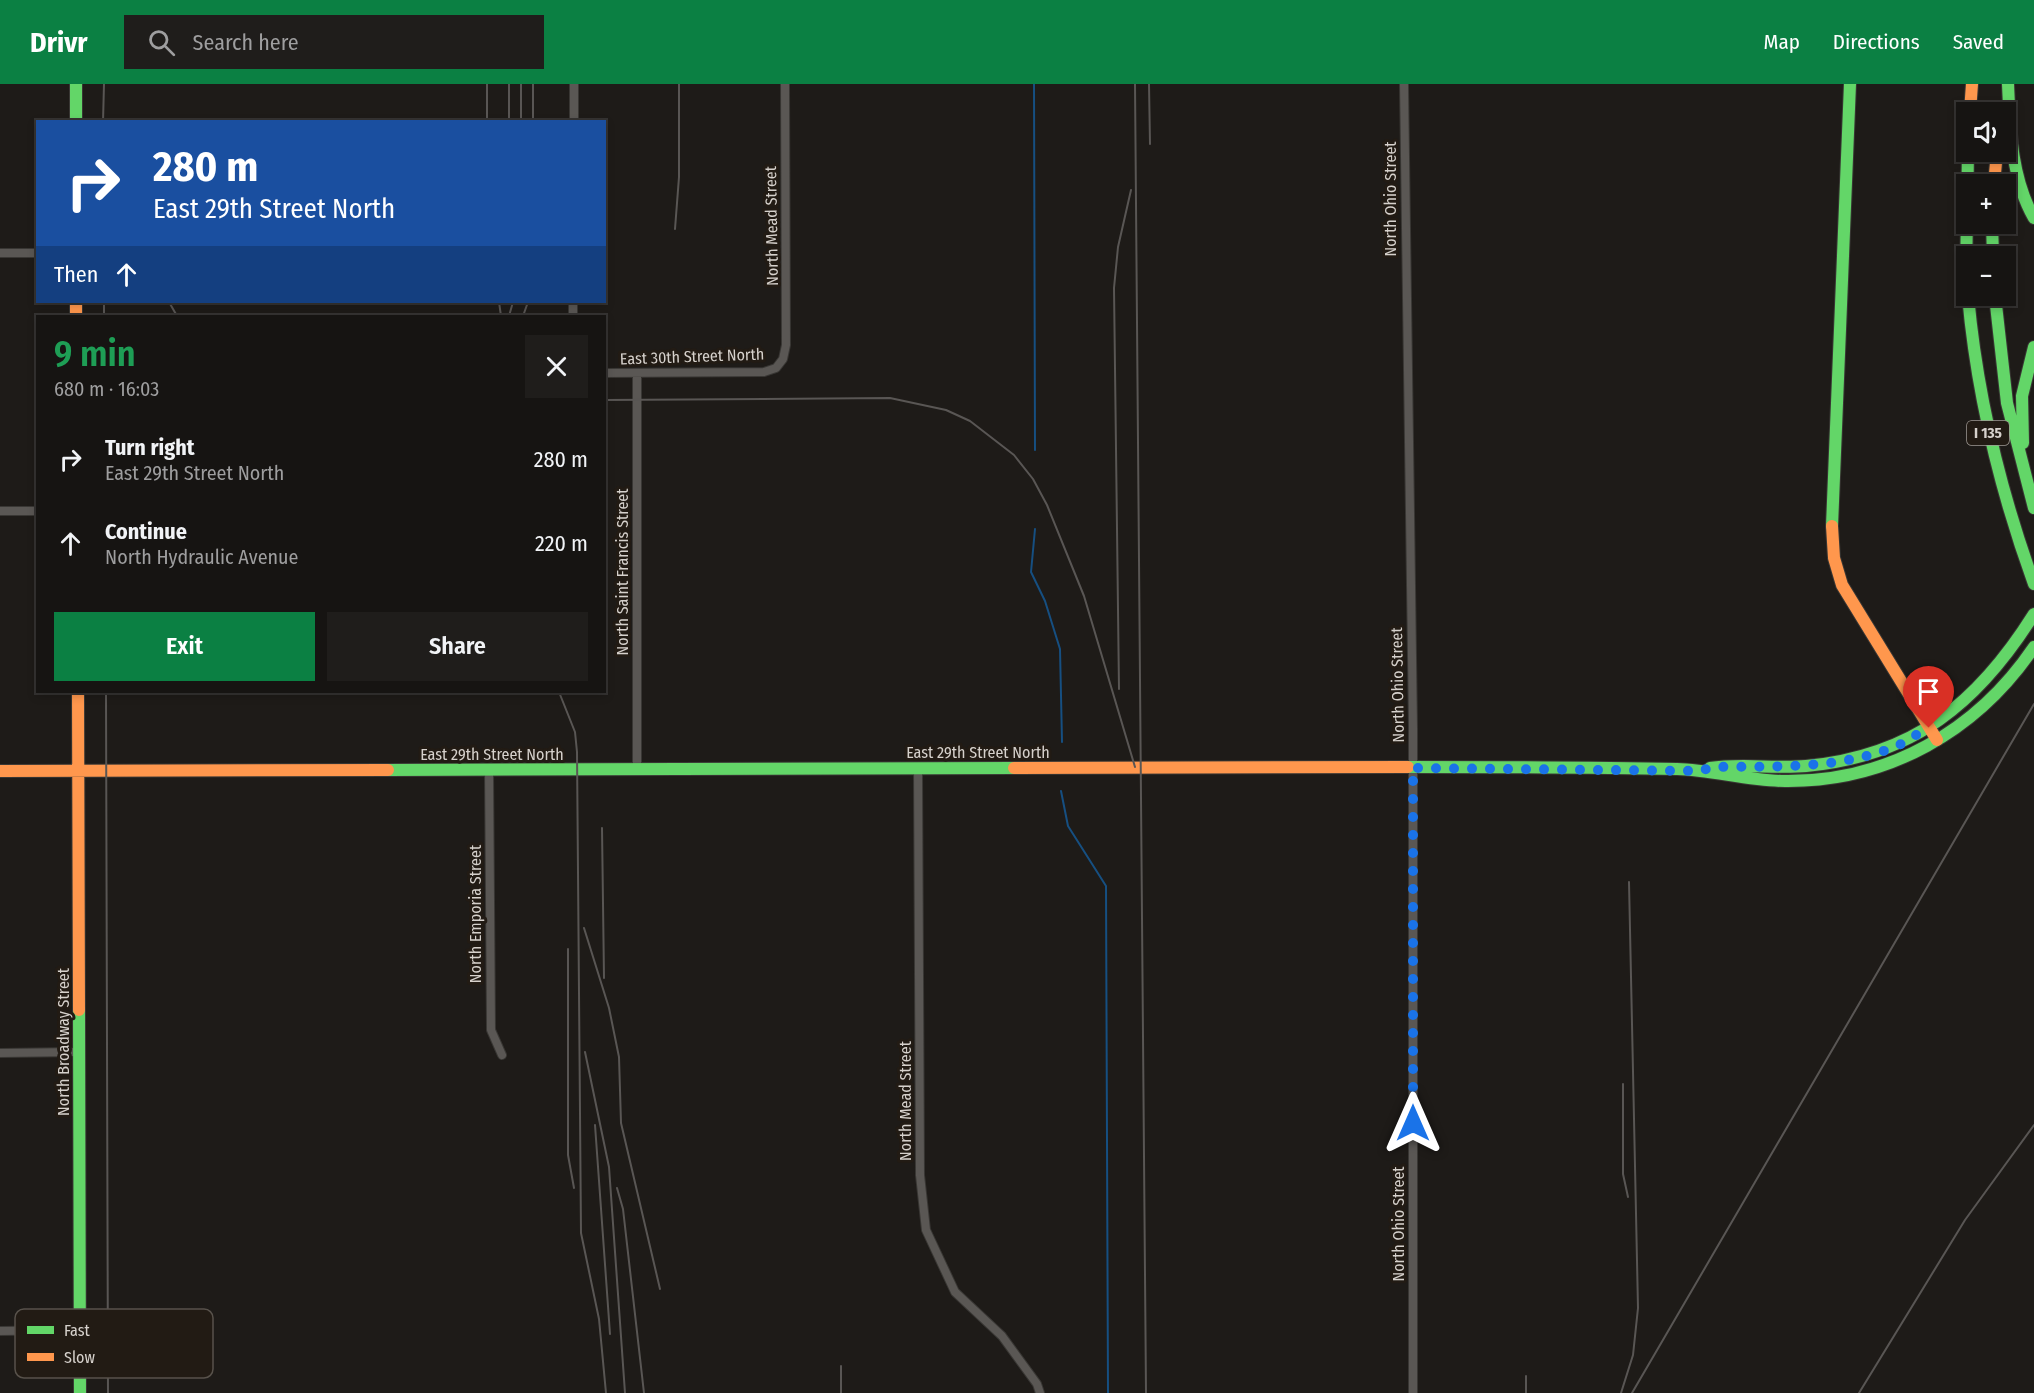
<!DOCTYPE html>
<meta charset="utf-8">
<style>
body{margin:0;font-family:"Fira Sans Condensed",sans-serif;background:#1f1d1b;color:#f1f3f6;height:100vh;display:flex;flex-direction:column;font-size:22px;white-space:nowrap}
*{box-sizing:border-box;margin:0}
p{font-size:20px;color:#9e9e9f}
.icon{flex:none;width:33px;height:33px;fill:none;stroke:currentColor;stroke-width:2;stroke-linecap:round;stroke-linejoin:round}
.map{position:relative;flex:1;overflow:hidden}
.details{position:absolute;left:36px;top:231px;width:570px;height:378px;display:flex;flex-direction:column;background:#161412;border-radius:0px;box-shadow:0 3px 9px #0003,0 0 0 2px #353332}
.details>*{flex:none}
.hud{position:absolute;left:36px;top:36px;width:570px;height:183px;border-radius:0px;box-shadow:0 3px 9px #0003,0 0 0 2px #353332;background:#1a4fa0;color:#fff;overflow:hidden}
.controls{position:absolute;left:1956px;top:18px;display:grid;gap:12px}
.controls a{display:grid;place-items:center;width:60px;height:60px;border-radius:0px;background:#161412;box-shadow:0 3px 9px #0003,0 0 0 2px #353332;font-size:30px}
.pin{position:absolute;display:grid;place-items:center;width:51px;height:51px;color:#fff;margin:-62px -26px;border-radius:50% 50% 50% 0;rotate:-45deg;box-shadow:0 0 6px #0007}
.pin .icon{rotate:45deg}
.me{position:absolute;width:66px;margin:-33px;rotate:0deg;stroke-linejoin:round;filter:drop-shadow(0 0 4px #0008)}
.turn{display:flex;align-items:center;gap:21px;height:126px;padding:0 18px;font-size:27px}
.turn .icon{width:78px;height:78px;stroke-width:2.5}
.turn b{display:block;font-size:42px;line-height:51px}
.then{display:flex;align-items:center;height:57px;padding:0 18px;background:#0003;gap:12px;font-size:22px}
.round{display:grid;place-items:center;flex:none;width:63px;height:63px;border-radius:0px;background:#1f1d1b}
.head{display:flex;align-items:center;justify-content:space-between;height:102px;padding:0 18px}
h1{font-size:36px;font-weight:600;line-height:45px;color:#1e9e55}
.cta{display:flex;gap:12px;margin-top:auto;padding:12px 18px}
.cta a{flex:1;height:69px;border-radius:0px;background:#0b8043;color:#fff;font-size:24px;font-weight:600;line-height:69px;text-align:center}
.cta a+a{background:#1f1d1b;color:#f1f3f6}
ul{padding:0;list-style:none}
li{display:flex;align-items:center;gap:18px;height:84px;padding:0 18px}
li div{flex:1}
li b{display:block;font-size:22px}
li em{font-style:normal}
header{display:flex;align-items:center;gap:36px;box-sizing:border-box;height:84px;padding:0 30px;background:#0b8043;color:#fff}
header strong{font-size:28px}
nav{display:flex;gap:33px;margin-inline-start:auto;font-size:21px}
.search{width:420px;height:54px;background:#1f1d1b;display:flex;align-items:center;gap:15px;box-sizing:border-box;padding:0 21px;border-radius:0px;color:#9e9e9f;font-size:22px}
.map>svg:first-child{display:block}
</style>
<header>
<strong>Drivr</strong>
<div class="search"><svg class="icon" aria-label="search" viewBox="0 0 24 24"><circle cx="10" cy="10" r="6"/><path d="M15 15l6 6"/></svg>Search here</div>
<nav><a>Map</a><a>Directions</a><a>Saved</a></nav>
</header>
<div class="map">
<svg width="2034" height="1309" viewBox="0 0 2034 1309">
<rect width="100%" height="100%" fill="#1e1b18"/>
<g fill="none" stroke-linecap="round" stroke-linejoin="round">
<!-- stream -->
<path stroke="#164f81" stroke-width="2" d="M 1034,0 L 1035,366
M 1035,445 L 1031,488 L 1045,517 L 1060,565 L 1062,658
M 1061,707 L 1068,742 L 1106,802 L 1108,1309"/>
<!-- street casing -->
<g stroke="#393734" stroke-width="10">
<path id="street" d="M 1404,0 L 1413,644 L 1413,1309
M 574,38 L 574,0
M 0,169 L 38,169
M 573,232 L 573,218
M 604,289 L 764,288 L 776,284 L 783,275 L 786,261 L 785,0
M 0,427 L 38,427
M 918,685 L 920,1091 L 926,1146 L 955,1208 L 1002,1252 L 1037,1300 L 1040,1309
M 489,686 L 491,946 L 502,971
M 637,686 L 637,289
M 0,969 L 79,968
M 0,1247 L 80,1246"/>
</g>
<!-- fast casing -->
<g stroke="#393734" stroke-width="14">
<path id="fast" d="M 76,0 L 76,38
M 2008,0 C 2010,45 2011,94 2034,134
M 1992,140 L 1993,172
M 1966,192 L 1968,68
M 1968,212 C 1977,312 2000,406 2034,500
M 1995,212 L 2007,319 L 2034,424
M 2023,359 L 2022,312 L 2034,263
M 1832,442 L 1850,0
M 1408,683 C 1498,683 1587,683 1677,685 C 1713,686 1748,697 1785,697 C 1888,698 1977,647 2034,563
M 1710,684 C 1742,679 1774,685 1806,682 C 1914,672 1978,619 2034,530
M 388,686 L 1014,684
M 79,926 L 80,1309"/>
</g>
<!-- slow casing -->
<g stroke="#393734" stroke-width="14">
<path id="slow" d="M 1970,28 L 1972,0
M 1994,100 L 1997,68
M 76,218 L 76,232
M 1832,442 L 1834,474 L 1842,501 L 1937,656
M 78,608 L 79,926
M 1014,684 L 1408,683
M 0,687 L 388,686"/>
</g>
<!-- street -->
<use href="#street" stroke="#5a5754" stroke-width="8"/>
<!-- fast -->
<use href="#fast" stroke="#63d668" stroke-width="12"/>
<!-- slow -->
<use href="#slow" stroke="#ff974d" stroke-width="12"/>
<!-- rail -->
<path stroke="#595654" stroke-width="2" d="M 487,0 L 487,38
M 509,0 L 509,38
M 1135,0 L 1146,1309
M 1149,0 L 1150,60
M 103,38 L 104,0
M 521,38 L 521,0
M 533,38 L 533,0
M 675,145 L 679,93 L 679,0
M 104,218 L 104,232
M 169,218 L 177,232
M 499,218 L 501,232
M 509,232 L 513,218
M 523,232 L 528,218
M 604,316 L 890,314 L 946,326 L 970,337 L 1014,371 L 1033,395 L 1047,421 L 1084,512 L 1135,683
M 1119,605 L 1114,204 L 1118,163 L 1131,106
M 106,608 L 108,1309
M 559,608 L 575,648 L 577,668 L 581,1149 L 599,1235 L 606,1309
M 602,744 L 604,894
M 584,844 L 609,924 L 619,973 L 621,1039 L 660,1205
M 568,865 L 568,1071 L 574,1104
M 585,968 L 609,1083 L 625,1309
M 1623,1000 L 1623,1090 L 1628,1113
M 595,1041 L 610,1250
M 617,1104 L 623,1125 L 644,1309
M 841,1282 L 841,1309
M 1526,1292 L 1526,1309
M 1621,1309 L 1633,1271 L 1638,1224 L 1629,798
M 1632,1309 L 2034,620
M 1859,1309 L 1965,1136 L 2034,1041"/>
</g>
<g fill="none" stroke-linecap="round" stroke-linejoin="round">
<!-- route -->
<path stroke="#1a73e8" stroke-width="10" stroke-dasharray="0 18" d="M 1413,1039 L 1413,684 L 1700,687 L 1713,683 C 1775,682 1838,686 1897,662 C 1908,657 1918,649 1929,644"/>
</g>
<g text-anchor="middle" stroke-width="6" stroke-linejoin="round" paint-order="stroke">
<!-- shield labels -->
<rect fill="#221b14" stroke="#a09a95" stroke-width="1.5" x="1967" y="337" width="42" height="24" rx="4.5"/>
<g font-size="15" font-weight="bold" fill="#d6d1cc">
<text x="1988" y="354">I 135</text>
</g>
<!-- street labels -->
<g font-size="16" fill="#d6d1cc" stroke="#221b14">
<text transform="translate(1390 115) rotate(-90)" y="6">North Ohio Street</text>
<text transform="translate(771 142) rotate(-91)" y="6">North Mead Street</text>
<text transform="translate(692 272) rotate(-2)" y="6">East 30th Street North</text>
<text transform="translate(622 488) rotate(-90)" y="6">North Saint Francis Street</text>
<text transform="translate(1397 601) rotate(-91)" y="6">North Ohio Street</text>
<text x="978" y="674">East 29th Street North</text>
<text x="492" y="676">East 29th Street North</text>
<text transform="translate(475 830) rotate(-90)" y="6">North Emporia Street</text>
<text transform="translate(63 958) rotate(-90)" y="6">North Broadway Street</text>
<text transform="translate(905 1017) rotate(-90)" y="6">North Mead Street</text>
<text transform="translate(1398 1140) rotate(-90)" y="6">North Ohio Street</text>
</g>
</g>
<!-- legend -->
<rect x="15" y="1225" width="198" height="69" rx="9" fill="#221b14" stroke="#58524b" stroke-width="1.5"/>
<rect x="27" y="1242" width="27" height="8" fill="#63d668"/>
<rect x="27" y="1269" width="27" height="8" fill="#ff974d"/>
<g font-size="16" fill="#d6d1cc">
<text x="64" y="1252">Fast</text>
<text x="64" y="1279">Slow</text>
</g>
</svg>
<div class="controls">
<a><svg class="icon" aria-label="sound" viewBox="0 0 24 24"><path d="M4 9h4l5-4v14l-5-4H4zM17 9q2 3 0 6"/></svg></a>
<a>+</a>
<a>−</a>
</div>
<div class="pin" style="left:1929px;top:644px;background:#d93025"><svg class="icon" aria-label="arrive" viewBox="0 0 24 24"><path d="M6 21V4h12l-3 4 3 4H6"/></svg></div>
<svg class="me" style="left:1413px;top:1039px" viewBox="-20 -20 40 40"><path d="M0-17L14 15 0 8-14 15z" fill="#1a73e8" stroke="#fff" stroke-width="4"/></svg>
<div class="hud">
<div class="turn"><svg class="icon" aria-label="right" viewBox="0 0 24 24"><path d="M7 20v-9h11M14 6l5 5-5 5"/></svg><div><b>280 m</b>East 29th Street North</div></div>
<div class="then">Then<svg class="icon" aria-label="ahead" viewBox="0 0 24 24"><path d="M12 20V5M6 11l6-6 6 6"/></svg></div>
</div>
<section class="details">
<div class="head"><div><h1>9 min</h1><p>680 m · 16:03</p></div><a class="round"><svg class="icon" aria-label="close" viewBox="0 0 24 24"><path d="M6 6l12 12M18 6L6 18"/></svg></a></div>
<ul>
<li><svg class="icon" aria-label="right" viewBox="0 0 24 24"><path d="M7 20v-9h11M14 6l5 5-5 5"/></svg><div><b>Turn right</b><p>East 29th Street North</p></div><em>280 m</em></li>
<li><svg class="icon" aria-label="ahead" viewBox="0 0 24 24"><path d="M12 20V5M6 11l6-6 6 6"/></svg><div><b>Continue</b><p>North Hydraulic Avenue</p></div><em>220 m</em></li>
</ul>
<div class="cta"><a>Exit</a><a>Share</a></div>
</section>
</div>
